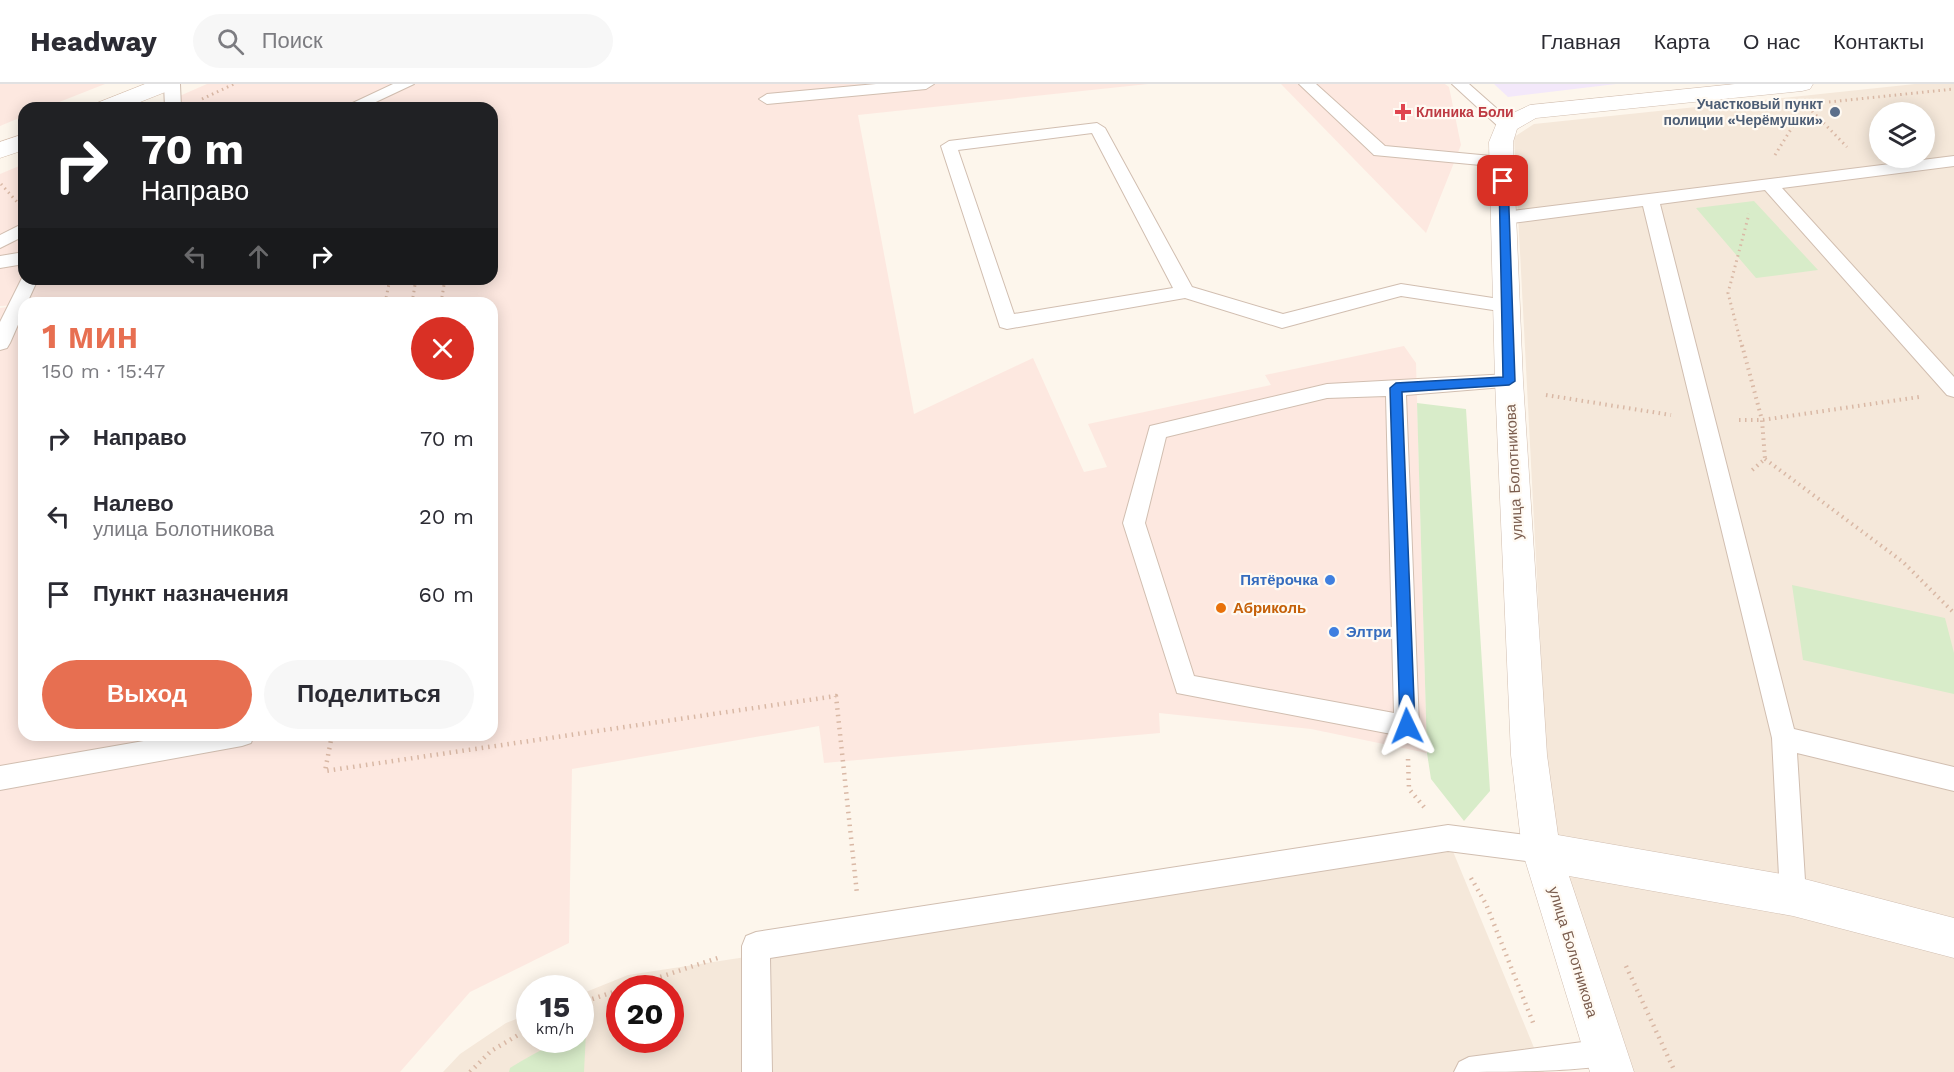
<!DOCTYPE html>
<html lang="ru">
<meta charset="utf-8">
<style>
body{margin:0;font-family:"Work Sans",sans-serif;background:#f7f7f7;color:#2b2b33;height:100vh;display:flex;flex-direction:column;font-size:22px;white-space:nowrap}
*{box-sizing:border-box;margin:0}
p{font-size:20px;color:#7c7c81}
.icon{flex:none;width:33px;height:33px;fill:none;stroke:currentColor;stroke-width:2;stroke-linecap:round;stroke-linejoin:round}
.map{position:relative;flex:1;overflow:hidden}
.details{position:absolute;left:18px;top:213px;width:480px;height:444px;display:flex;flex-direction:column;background:#fff;border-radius:18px;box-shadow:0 3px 15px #0003}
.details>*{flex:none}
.top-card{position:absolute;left:18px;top:18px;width:480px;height:183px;border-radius:18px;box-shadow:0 3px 15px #0003;background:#202124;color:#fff;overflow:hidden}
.fabs{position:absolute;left:1869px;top:18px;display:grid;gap:12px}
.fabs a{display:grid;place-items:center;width:66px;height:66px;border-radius:50%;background:#fff;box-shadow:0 3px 15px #0003;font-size:30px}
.speed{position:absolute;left:516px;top:891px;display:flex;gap:12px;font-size:30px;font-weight:700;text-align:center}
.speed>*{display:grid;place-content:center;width:78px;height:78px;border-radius:50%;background:#fff;box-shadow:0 3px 15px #0003;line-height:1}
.speed small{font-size:15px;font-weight:400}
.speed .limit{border:9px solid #d22;background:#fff;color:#111}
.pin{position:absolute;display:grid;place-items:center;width:51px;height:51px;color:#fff;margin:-26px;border-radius:12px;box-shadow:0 3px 9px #0006}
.me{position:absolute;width:66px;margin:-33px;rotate:358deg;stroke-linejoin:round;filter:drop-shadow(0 0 4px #0008)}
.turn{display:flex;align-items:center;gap:21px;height:126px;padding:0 24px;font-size:27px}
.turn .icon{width:78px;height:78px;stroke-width:2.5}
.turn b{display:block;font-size:42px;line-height:51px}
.lanes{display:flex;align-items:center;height:57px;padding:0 24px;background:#0003;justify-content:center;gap:30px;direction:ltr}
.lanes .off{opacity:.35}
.round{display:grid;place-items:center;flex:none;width:63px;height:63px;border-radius:32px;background:#f7f7f7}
.headline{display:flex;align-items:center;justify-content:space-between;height:102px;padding:0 24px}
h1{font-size:36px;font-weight:700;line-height:45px;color:#e76f51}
.button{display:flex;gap:12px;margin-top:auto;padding:12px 24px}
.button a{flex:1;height:69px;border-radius:36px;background:#e76f51;color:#fff;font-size:24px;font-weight:700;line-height:69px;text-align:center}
.button a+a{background:#f7f7f7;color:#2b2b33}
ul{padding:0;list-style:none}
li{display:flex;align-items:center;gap:18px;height:78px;padding:0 24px}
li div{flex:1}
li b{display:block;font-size:22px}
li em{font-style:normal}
header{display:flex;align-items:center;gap:36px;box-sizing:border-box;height:84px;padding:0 30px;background:#fff;border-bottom:2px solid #e1e1e2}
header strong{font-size:28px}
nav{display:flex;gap:33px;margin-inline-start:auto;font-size:21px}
.search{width:420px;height:54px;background:#f7f7f7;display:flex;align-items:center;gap:15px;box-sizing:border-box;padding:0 21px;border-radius:33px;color:#7c7c81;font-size:22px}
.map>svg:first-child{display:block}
</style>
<header>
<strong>Headway</strong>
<div class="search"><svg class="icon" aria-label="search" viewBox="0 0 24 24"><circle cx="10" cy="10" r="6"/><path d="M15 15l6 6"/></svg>Поиск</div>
<nav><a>Главная</a><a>Карта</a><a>О нас</a><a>Контакты</a></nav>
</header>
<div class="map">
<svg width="1954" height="988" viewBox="0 0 1954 988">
<rect width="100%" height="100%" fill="#fdf6ec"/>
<!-- residential -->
<path fill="#f5e8da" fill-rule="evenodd" d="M 1915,0 L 1954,0 L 1954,988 L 1629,988 L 1550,744 L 1514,53 L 1534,40 ZM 1880,28 L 1924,28 L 1924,74 L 1880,74 Z
M 1452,765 L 1544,988 L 443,988 L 460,970 L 506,939 L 529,930 L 530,956 L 580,956 L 581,910 L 628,891 ZM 620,904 L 670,904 L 670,956 L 620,956 Z"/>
<!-- commercial -->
<path fill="#fde8e0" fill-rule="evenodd" d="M 0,0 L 105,0 L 44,24 L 24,24 L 24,32 L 0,42 Z
M 207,0 L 1148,0 L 858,31 L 914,330 L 1033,274 L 1084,388 L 1107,383 L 1088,340 L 1271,301 L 1265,291 L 1404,262 L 1416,279 L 1427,669 L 1311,645 L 1159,629 L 1160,649 L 824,679 L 819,642 L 572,685 L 569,859 L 470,908 L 400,988 L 0,988 L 0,224 L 21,221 L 0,222 L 0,90 L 24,80 L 24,195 L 492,195 L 492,24 L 152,24 ZM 24,219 L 492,219 L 492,651 L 24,651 Z
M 1281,0 L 1445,0 L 1449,3 L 1461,61 L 1426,149 Z"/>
<!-- education -->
<path fill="#f3e8fa" d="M 1494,0 L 1616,0 L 1508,13 Z"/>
<!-- green -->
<path fill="#d8ecc9" d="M 1754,117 L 1818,186 L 1756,194 L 1696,124 Z
M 1417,319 L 1466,325 L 1490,707 L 1464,737 L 1431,695 L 1427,669 Z
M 1792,501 L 1945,534 L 1954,569 L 1954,610 L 1803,576 Z
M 586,948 L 584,988 L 509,988 L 510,984 C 532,971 554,956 580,956 L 581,950 Z"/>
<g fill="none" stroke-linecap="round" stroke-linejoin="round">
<!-- lane casing -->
<g stroke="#d1beb0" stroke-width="2">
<path id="lane" d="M 164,0 L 180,0 L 181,24 L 165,24 Z
M 393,0 L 414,0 L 363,24 L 342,24 Z
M 876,0 L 934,0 L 926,5 L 767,20 L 759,15 L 767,10 Z
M 1299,0 L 1316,0 L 1385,62 L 1502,73 L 1510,78 L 1502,83 L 1374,71 Z
M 1452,0 L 1469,0 L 1512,38 L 1514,41 L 1512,44 L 1500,44 Z
M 1097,39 L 1105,44 L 1192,203 L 1283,230 L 1401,200 L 1506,216 L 1513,217 L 1515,222 L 1513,227 L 1506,228 L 1401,212 L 1282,244 L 1185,214 L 1007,245 L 1000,243 L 941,62 L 949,57 ZM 1092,49 L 1173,204 L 1014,230 L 958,66 Z
M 1954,72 L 1954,82 L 1782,104 L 1954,293 L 1954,313 L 1947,311 L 1765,106 L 1660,120 L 1794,645 L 1954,683 L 1954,707 L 1797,669 L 1806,812 L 1803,821 L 1793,825 L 1783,821 L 1780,812 L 1772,654 L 1643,122 L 1504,140 L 1495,134 L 1504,128 Z
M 24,139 L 24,152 L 0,164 L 0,151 Z
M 24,168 L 24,180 L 0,184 L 0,172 Z
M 24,190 L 24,195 L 38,195 L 27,219 L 24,219 L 24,227 L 10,259 L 7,264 L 0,266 L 0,238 Z
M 1509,290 L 1516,292 L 1519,297 L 1516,302 L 1406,311 L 1419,642 L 1416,650 L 1407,653 L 1177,609 L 1123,439 L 1150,342 L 1327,300 ZM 1386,312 L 1394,629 L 1194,592 L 1145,439 L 1166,353 L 1327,314 Z
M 178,651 L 254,651 L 251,659 L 242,662 L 0,706 L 0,682 Z
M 1448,741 L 1541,753 L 1550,757 L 1554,766 L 1550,775 L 1541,779 L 1448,767 L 770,874 L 772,988 L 742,988 L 742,862 L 746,852 L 756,848 Z
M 1605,955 L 1615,960 L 1620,970 L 1615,980 C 1579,988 1496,988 1454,988 L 1459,978 L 1469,973 Z"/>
</g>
<!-- street casing -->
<g stroke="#d1beb0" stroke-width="1">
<path id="street" d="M 1735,0 L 1813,0 L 1810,5 L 1802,7 L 1536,34 L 1517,45 L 1513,58 L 1523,297 L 1547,671 L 1558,751 L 1793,792 L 1954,834 L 1954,874 L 1793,832 L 1569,792 L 1634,988 L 1590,988 L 1522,766 L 1511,671 L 1495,297 L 1489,58 L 1498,36 L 1530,21 Z"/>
</g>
<!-- secondary casing -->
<g stroke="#d6c0b0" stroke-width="1">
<path id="secondary" d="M 145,0 L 176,0 L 173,5 L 125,24 L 93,24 L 97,19 Z
M 24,50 L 24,66 L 0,74 L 0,58 Z"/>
</g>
<!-- path-far2 -->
<path stroke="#d9b8a5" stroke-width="3" stroke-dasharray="1.5 4" stroke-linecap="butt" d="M 202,15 L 234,0
M 1829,18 L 1954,5
M 1812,27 L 1847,63
M 1775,71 L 1801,29
M 1,100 L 18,119
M 385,219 L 390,195
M 412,219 L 416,195
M 441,219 L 445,195
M 1742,263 L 1728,209 L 1749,130"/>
<!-- path-far1 -->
<path stroke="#d9b8a5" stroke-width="4" stroke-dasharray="1.5 4.5" stroke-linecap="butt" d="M 1742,261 L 1762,336 L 1765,375 L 1751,387
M 1546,311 L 1671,331
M 1739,336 L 1762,336 L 1919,313
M 1765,375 L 1903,478 L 1954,529"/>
<!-- path -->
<path stroke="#d9b8a5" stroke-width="4.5" stroke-dasharray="1.5 5" stroke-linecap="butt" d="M 332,651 L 325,687 L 836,612 L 857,810
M 1408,675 L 1409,705 L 1424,723
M 1471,794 L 1486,820 L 1534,941
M 1626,882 L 1675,988
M 580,919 L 721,873
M 470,988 L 491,967 L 530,944"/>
<!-- lane -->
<use href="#lane" fill="#fff" fill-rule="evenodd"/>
<!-- street -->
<use href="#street" fill="#fff" fill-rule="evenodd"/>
<!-- secondary -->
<use href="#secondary" fill="#fff" fill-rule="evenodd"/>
</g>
<!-- route -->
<path fill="#1a73e8" stroke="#114b97" stroke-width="1.5" d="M 1499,94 L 1508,97 L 1515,297 L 1509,301 L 1402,308 L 1415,642 L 1407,648 L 1400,642 L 1390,304 L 1396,299 L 1503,293 Z"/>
<!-- markers -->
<path fill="#e0444e" stroke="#fffaf3" stroke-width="2" d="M1400 19h6v6h6v6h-6v6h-6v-6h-6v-6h6z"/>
<circle fill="#5c6f8a" stroke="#fffaf3" stroke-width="2" cx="1835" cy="28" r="6"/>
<g fill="#3f7fe0" stroke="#fffaf3" stroke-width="2">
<circle cx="1330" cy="496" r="6"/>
<circle cx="1334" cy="548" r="6"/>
</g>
<circle fill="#e8710a" stroke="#fffaf3" stroke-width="2" cx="1221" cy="524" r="6"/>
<g text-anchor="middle" stroke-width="4.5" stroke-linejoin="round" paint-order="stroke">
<!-- far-service labels -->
<g font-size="14" font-weight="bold" fill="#4e5e75" stroke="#fffaf3" text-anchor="end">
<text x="1823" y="25">Участковый пункт<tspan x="1823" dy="16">полиции «Черёмушки»</tspan></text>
</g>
<!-- far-health labels -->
<g font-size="14" font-weight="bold" fill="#be3a42" stroke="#fffaf3" text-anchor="start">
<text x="1416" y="33">Клиника Боли</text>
</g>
<!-- street labels -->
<g font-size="15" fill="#7a5c4d" stroke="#fffaf3">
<text transform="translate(1514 388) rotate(-93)" y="5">улица Болотникова</text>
<text transform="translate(1573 868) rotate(73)" y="5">улица Болотникова</text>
</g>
<!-- shop labels -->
<g font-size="15" font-weight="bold" fill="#366cbe" stroke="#fffaf3" text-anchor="end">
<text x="1318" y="501">Пятёрочка</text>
<text x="1346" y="553" text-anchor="start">Элтри</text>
</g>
<!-- food labels -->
<g font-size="15" font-weight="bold" fill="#c56008" stroke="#fffaf3" text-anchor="start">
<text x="1233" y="529">Абриколь</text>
</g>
</g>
</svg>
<div class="fabs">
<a><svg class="icon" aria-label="layers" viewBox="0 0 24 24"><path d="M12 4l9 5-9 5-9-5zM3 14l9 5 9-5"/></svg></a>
</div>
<div class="speed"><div>15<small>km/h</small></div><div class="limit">20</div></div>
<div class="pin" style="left:1503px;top:97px;background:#d93025"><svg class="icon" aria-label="arrive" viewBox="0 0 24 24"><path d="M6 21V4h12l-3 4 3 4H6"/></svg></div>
<svg class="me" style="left:1407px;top:642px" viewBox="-20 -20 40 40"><path d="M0-17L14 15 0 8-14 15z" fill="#1a73e8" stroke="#fff" stroke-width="4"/></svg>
<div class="top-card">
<div class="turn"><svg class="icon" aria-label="right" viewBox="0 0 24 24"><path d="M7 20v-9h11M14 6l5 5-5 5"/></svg><div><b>70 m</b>Направо</div></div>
<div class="lanes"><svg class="icon off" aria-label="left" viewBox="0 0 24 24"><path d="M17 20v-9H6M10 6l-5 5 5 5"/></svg><svg class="icon off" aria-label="ahead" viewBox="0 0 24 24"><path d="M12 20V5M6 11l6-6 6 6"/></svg><svg class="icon" aria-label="right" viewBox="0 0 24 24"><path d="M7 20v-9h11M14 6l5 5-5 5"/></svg></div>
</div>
<section class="details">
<div class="headline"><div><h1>1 мин</h1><p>150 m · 15:47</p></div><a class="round" style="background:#d93025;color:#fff"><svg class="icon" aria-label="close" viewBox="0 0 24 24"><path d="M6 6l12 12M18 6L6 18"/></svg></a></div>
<ul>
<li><svg class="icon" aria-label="right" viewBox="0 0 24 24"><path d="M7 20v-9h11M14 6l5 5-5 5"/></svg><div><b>Направо</b></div><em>70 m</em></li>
<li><svg class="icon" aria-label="left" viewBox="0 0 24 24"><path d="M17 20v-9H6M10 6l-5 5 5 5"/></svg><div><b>Налево</b><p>улица Болотникова</p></div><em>20 m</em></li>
<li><svg class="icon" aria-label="arrive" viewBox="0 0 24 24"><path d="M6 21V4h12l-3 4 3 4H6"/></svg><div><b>Пункт назначения</b></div><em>60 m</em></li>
</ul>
<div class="button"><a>Выход</a><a>Поделиться</a></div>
</section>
</div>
